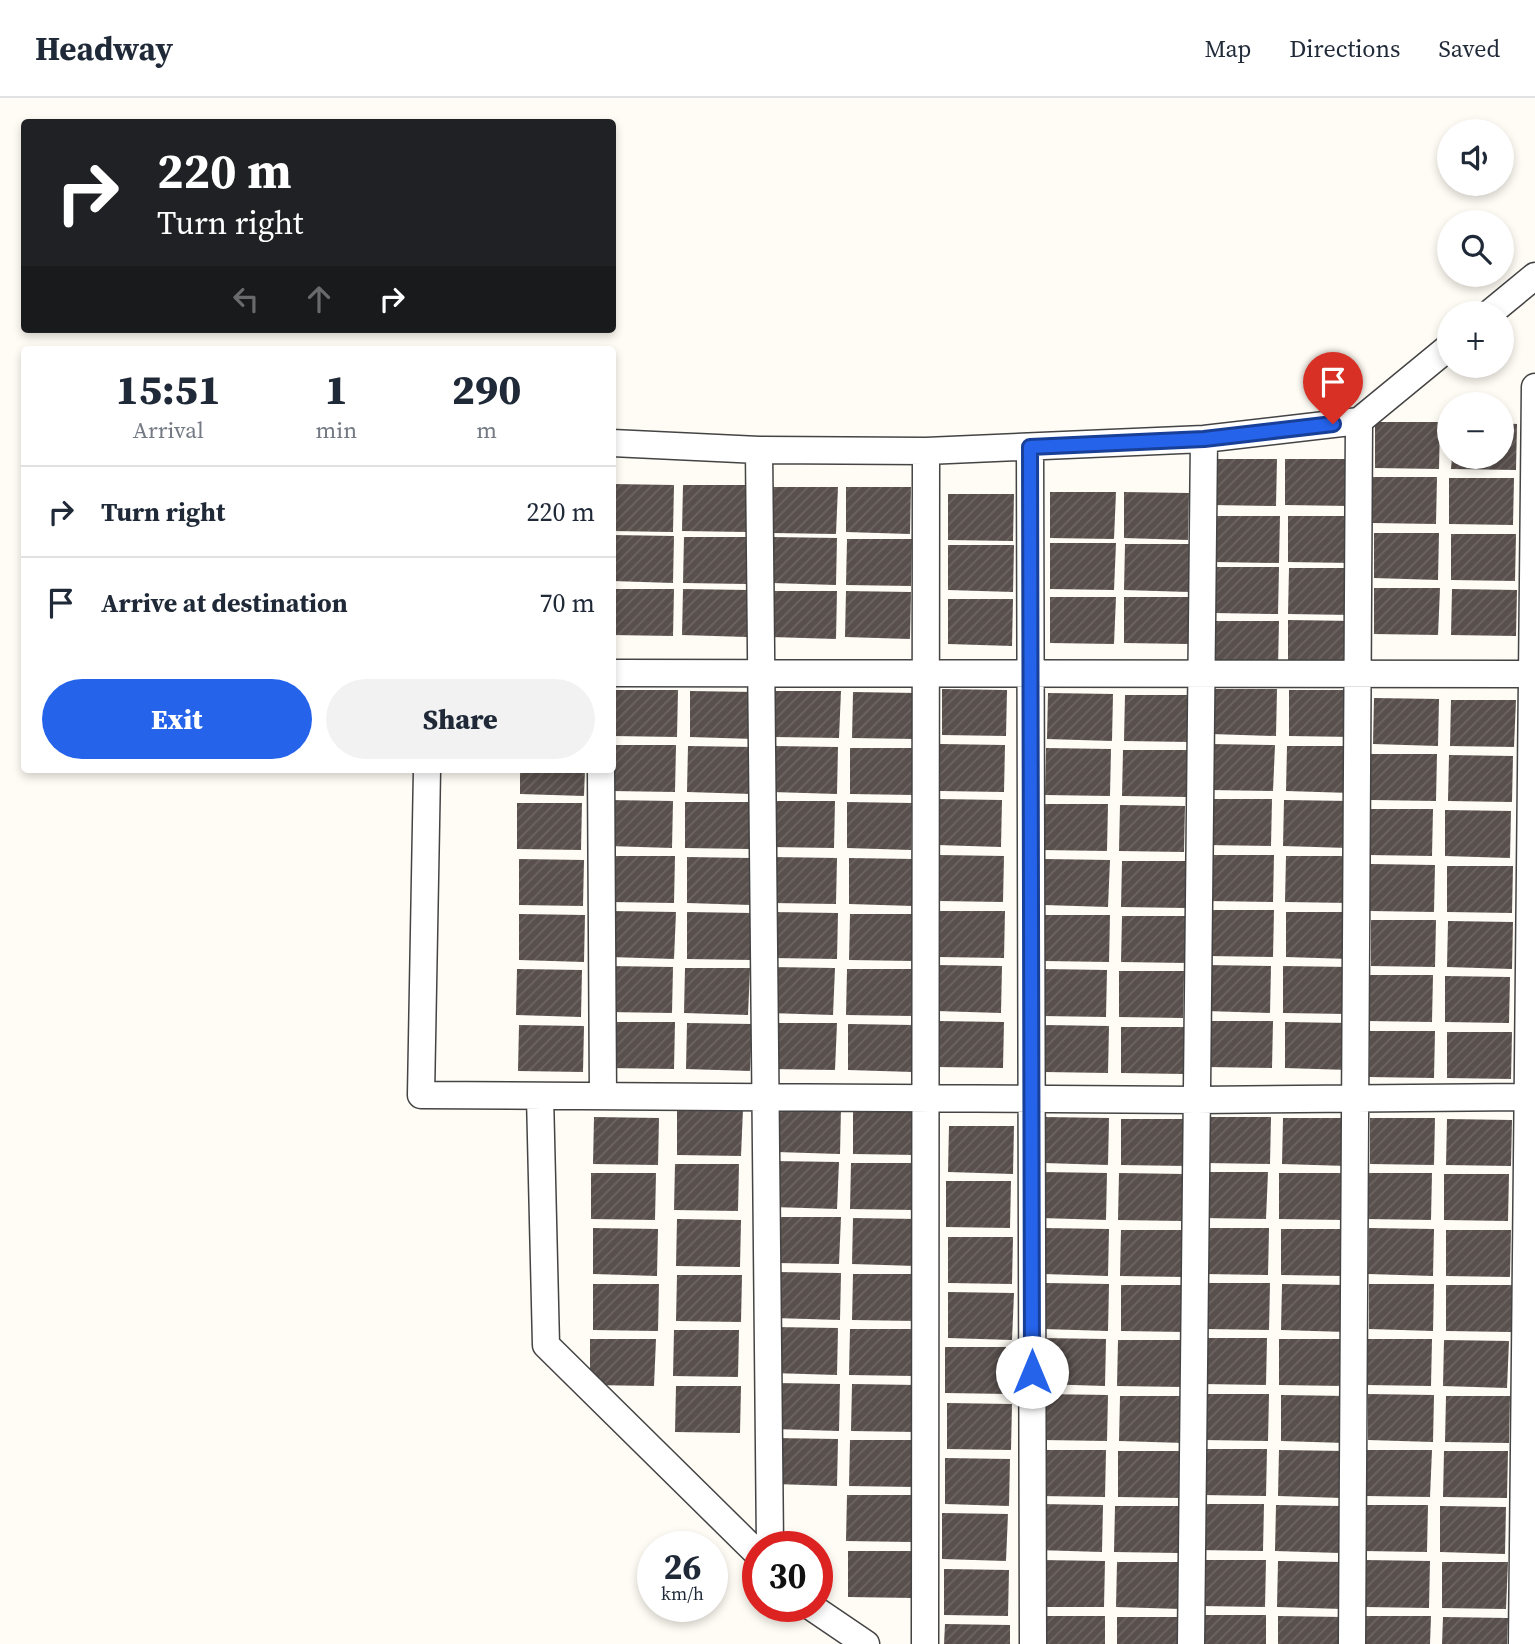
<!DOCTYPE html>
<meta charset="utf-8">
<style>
body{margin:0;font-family:"Source Serif 4",serif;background:#f2f2f3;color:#1f2937;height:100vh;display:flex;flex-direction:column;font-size:26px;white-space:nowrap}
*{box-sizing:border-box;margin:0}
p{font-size:23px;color:#747a83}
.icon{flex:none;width:38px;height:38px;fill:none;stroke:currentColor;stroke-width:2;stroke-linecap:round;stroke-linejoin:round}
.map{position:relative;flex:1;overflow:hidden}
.drawer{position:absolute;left:21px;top:248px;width:595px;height:427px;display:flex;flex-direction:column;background:#fff;border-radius:7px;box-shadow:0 4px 10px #0003}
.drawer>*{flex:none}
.guide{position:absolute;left:21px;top:21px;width:595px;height:214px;border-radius:7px;box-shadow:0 4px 10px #0003;background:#202124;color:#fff;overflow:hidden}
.tools{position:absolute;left:1437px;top:21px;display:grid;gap:14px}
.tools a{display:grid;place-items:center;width:77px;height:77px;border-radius:50%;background:#fff;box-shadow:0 4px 10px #0003;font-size:35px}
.speed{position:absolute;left:637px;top:1433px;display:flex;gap:14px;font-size:35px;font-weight:700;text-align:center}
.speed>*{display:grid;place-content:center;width:91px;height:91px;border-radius:50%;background:#fff;box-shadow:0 4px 10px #0003;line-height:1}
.speed small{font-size:18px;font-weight:400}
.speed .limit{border:10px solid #d22;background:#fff;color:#111}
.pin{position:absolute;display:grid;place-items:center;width:60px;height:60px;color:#fff;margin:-72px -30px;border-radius:50% 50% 50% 0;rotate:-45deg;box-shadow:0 0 7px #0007}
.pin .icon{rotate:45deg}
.me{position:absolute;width:77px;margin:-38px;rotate:0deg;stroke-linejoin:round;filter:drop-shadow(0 0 5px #0008)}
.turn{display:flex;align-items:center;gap:24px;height:147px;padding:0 21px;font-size:32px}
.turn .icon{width:91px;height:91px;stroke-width:2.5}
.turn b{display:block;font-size:49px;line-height:60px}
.lanes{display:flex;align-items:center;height:66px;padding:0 21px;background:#0003;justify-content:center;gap:35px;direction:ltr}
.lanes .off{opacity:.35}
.eta{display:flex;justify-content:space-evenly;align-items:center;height:119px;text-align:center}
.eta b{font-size:42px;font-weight:800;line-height:49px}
.cta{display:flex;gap:14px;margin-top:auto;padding:14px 21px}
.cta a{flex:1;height:80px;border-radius:42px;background:#2563eb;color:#fff;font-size:28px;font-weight:800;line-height:80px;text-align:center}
.cta a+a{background:#f2f2f3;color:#1f2937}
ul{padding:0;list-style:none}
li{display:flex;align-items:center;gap:21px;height:91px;padding:0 21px;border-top:2px solid #e0e1e3}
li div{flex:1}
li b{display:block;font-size:26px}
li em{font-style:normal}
header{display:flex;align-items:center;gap:42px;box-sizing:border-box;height:98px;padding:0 35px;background:#fff;border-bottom:2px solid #e0e1e3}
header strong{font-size:33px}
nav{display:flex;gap:38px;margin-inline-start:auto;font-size:24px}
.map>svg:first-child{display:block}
</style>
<header>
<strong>Headway</strong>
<nav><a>Map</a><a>Directions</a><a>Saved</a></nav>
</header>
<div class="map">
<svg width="1535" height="1546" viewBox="0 0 1535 1546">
<defs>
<pattern id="building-hatch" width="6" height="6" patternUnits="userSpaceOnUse" patternTransform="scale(1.75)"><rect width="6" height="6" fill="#59504d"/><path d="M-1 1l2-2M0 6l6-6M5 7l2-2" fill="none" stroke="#6c6562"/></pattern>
</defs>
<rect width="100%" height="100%" fill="#fffcf5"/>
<!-- building -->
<path fill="url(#building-hatch)" d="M 1375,324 L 1440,324 L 1439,371 L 1375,370 Z
M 1502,325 L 1517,326 L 1516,372 L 1451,371 L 1452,359 L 1502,359 Z
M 1212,361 L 1277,361 L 1276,408 L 1211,407 Z
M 1285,361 L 1351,361 L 1349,408 L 1285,407 Z
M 1372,379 L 1437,379 L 1436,426 L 1372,425 Z
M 1449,380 L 1514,380 L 1513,427 L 1449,426 Z
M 612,386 L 674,387 L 673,434 L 612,433 Z
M 683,387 L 748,387 L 747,434 L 682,433 Z
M 773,389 L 838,389 L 836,436 L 772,435 Z
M 846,389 L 911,389 L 910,436 L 846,434 Z
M 1050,394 L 1116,394 L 1114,441 L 1050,440 Z
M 1124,394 L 1189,395 L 1188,442 L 1124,440 Z
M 948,396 L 1014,396 L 1013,443 L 948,442 Z
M 1215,418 L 1280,418 L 1279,465 L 1214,464 Z
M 1288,418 L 1353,418 L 1352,465 L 1288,464 Z
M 1374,435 L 1439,435 L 1438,482 L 1374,480 Z
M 1451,436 L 1516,436 L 1515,483 L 1451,482 Z
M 612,437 L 674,438 L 673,485 L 612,483 Z
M 684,439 L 748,439 L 747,486 L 683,485 Z
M 772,439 L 837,440 L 836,487 L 772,485 Z
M 847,441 L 912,441 L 911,488 L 846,487 Z
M 1050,445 L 1116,445 L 1114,492 L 1050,491 Z
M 1125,446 L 1190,446 L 1189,494 L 1124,492 Z
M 948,447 L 1014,447 L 1013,494 L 948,492 Z
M 1214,469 L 1279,469 L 1278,516 L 1214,515 Z
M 1289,470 L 1354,470 L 1353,517 L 1288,516 Z
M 1374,490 L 1440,490 L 1438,537 L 1374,536 Z
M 612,491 L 674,491 L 673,538 L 612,537 Z
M 683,491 L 748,492 L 747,539 L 682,537 Z
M 1452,491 L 1517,492 L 1516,538 L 1451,537 Z
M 772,493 L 837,493 L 836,541 L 772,539 Z
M 846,493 L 911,494 L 910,541 L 845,539 Z
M 1050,499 L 1116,499 L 1114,546 L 1050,545 Z
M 1124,499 L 1189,499 L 1188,546 L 1124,545 Z
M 948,501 L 1013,501 L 1012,548 L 948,546 Z
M 1288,522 L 1353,523 L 1352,570 L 1288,569 Z
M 1214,523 L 1279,523 L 1278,570 L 1214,569 Z
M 942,591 L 1007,592 L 1006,638 L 942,637 Z
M 1212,591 L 1277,591 L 1276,638 L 1211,636 Z
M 613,592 L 678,592 L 677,639 L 612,638 Z
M 1289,592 L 1354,592 L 1353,639 L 1289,638 Z
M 690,593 L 755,594 L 754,641 L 690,639 Z
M 775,593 L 841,593 L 839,640 L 775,639 Z
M 853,594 L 917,595 L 916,641 L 852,640 Z
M 1048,595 L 1113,596 L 1112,643 L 1047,641 Z
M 1125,597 L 1190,597 L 1189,644 L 1124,643 Z
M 1374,600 L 1439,601 L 1438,648 L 1373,646 Z
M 1451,602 L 1516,602 L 1514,649 L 1450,648 Z
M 940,646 L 1005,647 L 1004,694 L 940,693 Z
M 1210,646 L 1275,647 L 1273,693 L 1209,692 Z
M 612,647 L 676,647 L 675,694 L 611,693 Z
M 688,648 L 753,649 L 752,696 L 687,694 Z
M 773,648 L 838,649 L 837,696 L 772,694 Z
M 1287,648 L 1352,648 L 1351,695 L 1286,693 Z
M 850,650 L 915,650 L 914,697 L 850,696 Z
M 1046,650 L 1111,651 L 1110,698 L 1045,697 Z
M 1123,652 L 1188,652 L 1187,699 L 1122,698 Z
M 1371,656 L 1437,656 L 1436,703 L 1371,702 Z
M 1449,657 L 1513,658 L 1512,704 L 1448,703 Z
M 520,672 L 585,672 L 584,698 L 520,696 Z
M 937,701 L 1002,702 L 1001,749 L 937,747 Z
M 1207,701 L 1272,701 L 1271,748 L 1206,747 Z
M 608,702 L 673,703 L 672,750 L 608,748 Z
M 1284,702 L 1349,703 L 1348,750 L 1283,748 Z
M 770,703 L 835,703 L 834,750 L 770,749 Z
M 685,704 L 750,704 L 749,751 L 685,750 Z
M 847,704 L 912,705 L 911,752 L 847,750 Z
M 517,705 L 582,705 L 581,752 L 517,751 Z
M 1042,706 L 1108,706 L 1107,753 L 1042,752 Z
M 1120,707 L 1185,708 L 1184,754 L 1119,753 Z
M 1368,711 L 1433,711 L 1432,758 L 1368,757 Z
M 1445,712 L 1511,713 L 1510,760 L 1445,758 Z
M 939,757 L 1004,758 L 1003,804 L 939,803 Z
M 1209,757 L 1274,757 L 1273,804 L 1208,803 Z
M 610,758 L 675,758 L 674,805 L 610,804 Z
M 1286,758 L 1351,758 L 1350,805 L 1285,804 Z
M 687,759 L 752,760 L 751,807 L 687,805 Z
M 772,759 L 837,760 L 836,806 L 772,805 Z
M 849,760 L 914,761 L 913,808 L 849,806 Z
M 519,761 L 584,762 L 583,808 L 519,807 Z
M 1044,761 L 1110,762 L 1108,809 L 1044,807 Z
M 1122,763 L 1187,763 L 1186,810 L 1121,809 Z
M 1370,766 L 1435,767 L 1434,814 L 1370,813 Z
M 1447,768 L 1513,768 L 1512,815 L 1447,814 Z
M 1209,812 L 1274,812 L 1273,859 L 1208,858 Z
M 610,813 L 676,814 L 674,861 L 610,859 Z
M 940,813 L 1005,813 L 1004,860 L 939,859 Z
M 687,814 L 753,815 L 752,862 L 687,861 Z
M 772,814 L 838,815 L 837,861 L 772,860 Z
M 1286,814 L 1351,814 L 1350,861 L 1286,859 Z
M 519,816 L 585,817 L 584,864 L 519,862 Z
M 850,816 L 915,816 L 914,863 L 849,862 Z
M 1045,817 L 1110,817 L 1109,864 L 1045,863 Z
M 1122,818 L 1187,818 L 1186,865 L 1121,864 Z
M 1371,822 L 1436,822 L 1435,869 L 1371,868 Z
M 1448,823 L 1513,824 L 1512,871 L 1447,869 Z
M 936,867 L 1002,868 L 1001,915 L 936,913 Z
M 1206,867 L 1271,868 L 1270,915 L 1206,913 Z
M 608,868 L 673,869 L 672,915 L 607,914 Z
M 1283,868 L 1349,869 L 1347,916 L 1283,915 Z
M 770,869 L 835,870 L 833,917 L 769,915 Z
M 685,870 L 750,870 L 748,917 L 684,915 Z
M 517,871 L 582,872 L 581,919 L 516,917 Z
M 847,871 L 912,871 L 911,918 L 846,917 Z
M 1042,871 L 1107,872 L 1106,919 L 1042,918 Z
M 1119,873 L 1184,873 L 1183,920 L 1119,919 Z
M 1368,877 L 1433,877 L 1432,924 L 1367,923 Z
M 1445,878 L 1510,879 L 1509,925 L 1445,924 Z
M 938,923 L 1004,924 L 1003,970 L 938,969 Z
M 1208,923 L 1273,923 L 1272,970 L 1208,969 Z
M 610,924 L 675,924 L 674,971 L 609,970 Z
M 1285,924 L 1350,925 L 1349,972 L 1285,970 Z
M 687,925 L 752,926 L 750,973 L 686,971 Z
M 772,925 L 837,925 L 835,972 L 771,971 Z
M 848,926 L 914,927 L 913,974 L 848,972 Z
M 519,927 L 584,928 L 583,974 L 518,973 Z
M 1044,927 L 1109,928 L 1108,975 L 1044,974 Z
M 1121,929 L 1186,929 L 1185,976 L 1121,975 Z
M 1370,933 L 1435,933 L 1434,980 L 1369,979 Z
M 1447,934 L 1512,934 L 1511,981 L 1447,980 Z
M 776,1008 L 841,1009 L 840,1056 L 776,1054 Z
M 853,1009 L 918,1010 L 917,1057 L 853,1056 Z
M 677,1011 L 743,1011 L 741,1058 L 677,1057 Z
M 594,1019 L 659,1020 L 658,1067 L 593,1066 Z
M 1045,1019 L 1109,1020 L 1108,1067 L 1044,1065 Z
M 1205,1019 L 1271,1019 L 1270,1066 L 1205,1065 Z
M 1283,1020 L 1347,1020 L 1347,1068 L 1282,1066 Z
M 1370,1020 L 1435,1020 L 1434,1067 L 1370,1066 Z
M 1121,1021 L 1187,1021 L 1186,1068 L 1121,1067 Z
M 1447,1021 L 1512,1022 L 1511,1068 L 1446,1067 Z
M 949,1028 L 1014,1028 L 1013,1076 L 948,1074 Z
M 773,1063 L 839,1064 L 837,1111 L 773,1109 Z
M 851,1065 L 915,1065 L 914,1112 L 850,1111 Z
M 675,1066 L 739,1066 L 738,1113 L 674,1112 Z
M 1042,1074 L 1107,1075 L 1106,1122 L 1041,1120 Z
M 1202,1074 L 1268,1074 L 1266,1121 L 1202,1120 Z
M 591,1075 L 656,1075 L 655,1122 L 591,1121 Z
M 1119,1075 L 1184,1076 L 1182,1123 L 1118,1122 Z
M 1279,1075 L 1345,1075 L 1344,1122 L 1279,1121 Z
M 1367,1075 L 1432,1075 L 1431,1122 L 1366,1121 Z
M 1444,1076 L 1509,1076 L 1508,1123 L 1444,1122 Z
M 946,1083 L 1011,1083 L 1010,1130 L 946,1129 Z
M 775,1119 L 841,1119 L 839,1166 L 775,1165 Z
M 853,1120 L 917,1121 L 916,1168 L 852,1166 Z
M 677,1121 L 741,1122 L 740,1169 L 676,1168 Z
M 593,1130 L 658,1131 L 657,1178 L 593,1176 Z
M 1043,1130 L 1109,1131 L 1108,1178 L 1043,1176 Z
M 1204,1130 L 1269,1130 L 1268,1177 L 1204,1176 Z
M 1369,1130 L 1434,1131 L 1433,1178 L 1368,1176 Z
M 1281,1131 L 1347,1131 L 1346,1178 L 1281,1177 Z
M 1121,1132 L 1185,1132 L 1184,1179 L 1120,1178 Z
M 1446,1132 L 1511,1132 L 1510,1179 L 1446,1178 Z
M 948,1139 L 1013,1139 L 1012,1186 L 948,1185 Z
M 776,1174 L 841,1175 L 840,1222 L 775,1220 Z
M 853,1176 L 918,1176 L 917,1223 L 852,1222 Z
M 677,1177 L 742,1177 L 741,1224 L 676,1223 Z
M 1044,1185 L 1109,1186 L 1108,1233 L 1043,1231 Z
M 1205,1185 L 1270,1185 L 1269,1232 L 1205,1231 Z
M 593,1186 L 659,1186 L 658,1233 L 593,1232 Z
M 1282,1186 L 1347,1187 L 1346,1234 L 1281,1232 Z
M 1369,1186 L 1434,1186 L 1433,1233 L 1369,1231 Z
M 1121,1187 L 1186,1187 L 1185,1234 L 1121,1233 Z
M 1446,1187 L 1512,1187 L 1511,1234 L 1446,1233 Z
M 948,1194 L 1014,1195 L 1012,1242 L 948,1240 Z
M 773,1229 L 838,1230 L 837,1277 L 772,1275 Z
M 850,1231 L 915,1231 L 914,1278 L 849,1277 Z
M 674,1232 L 739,1232 L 738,1279 L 673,1278 Z
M 1041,1240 L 1106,1241 L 1105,1288 L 1041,1286 Z
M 1202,1240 L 1267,1240 L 1266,1287 L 1201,1286 Z
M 590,1241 L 656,1241 L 654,1288 L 590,1287 Z
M 1279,1241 L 1344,1241 L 1343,1288 L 1279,1287 Z
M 1367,1241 L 1432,1241 L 1431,1288 L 1366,1287 Z
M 1118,1242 L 1183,1242 L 1182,1289 L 1117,1288 Z
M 1444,1242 L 1509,1243 L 1507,1290 L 1443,1288 Z
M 945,1249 L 1010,1249 L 1009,1296 L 945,1295 Z
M 775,1285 L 840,1286 L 839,1333 L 774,1331 Z
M 852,1286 L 917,1287 L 916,1334 L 851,1333 Z
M 676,1288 L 741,1288 L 740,1335 L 675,1334 Z
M 1043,1296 L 1108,1297 L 1107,1343 L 1043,1342 Z
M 1204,1296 L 1269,1296 L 1268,1343 L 1203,1342 Z
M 1368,1296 L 1434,1297 L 1433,1344 L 1368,1342 Z
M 1281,1297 L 1346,1298 L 1345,1345 L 1281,1343 Z
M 1120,1298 L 1185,1298 L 1184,1345 L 1119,1343 Z
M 1446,1298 L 1510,1298 L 1509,1345 L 1445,1344 Z
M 947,1305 L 1012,1306 L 1011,1352 L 947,1351 Z
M 774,1340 L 838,1341 L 837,1388 L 775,1386 Z
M 850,1342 L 915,1342 L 914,1389 L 849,1388 Z
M 1202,1351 L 1267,1351 L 1266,1398 L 1201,1397 Z
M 1041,1352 L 1106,1352 L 1105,1399 L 1040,1398 Z
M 1279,1352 L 1344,1353 L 1343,1400 L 1278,1398 Z
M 1366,1352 L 1432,1352 L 1430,1399 L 1366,1398 Z
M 1118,1353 L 1183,1353 L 1182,1400 L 1118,1399 Z
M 1444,1353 L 1508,1353 L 1507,1400 L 1443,1399 Z
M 945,1360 L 1010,1361 L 1009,1408 L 945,1406 Z
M 847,1397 L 912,1397 L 911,1444 L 846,1443 Z
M 1038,1406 L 1103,1407 L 1102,1454 L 1037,1452 Z
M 1199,1406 L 1264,1406 L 1263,1453 L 1198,1452 Z
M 1276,1407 L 1341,1408 L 1340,1455 L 1275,1453 Z
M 1363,1407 L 1428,1407 L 1427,1454 L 1363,1453 Z
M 1115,1408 L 1180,1408 L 1179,1455 L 1114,1454 Z
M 1440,1408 L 1506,1409 L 1505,1456 L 1440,1454 Z
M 942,1415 L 1008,1416 L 1006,1463 L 942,1461 Z
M 848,1453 L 914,1453 L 913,1500 L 848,1499 Z
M 1040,1462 L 1105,1463 L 1104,1509 L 1039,1509 Z
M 1201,1462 L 1266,1462 L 1265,1509 L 1200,1508 Z
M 1365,1462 L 1430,1463 L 1429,1510 L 1365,1509 Z
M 1278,1463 L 1343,1464 L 1342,1511 L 1277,1509 Z
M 1117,1464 L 1182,1464 L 1181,1511 L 1116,1509 Z
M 1442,1464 L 1508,1464 L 1506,1511 L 1442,1510 Z
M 944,1471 L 1009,1472 L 1008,1518 L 944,1517 Z
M 1201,1517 L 1266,1517 L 1266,1546 L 1201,1546 Z
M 1040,1518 L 1105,1518 L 1105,1546 L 1040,1546 Z
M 1278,1518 L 1343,1519 L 1343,1546 L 1278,1546 Z
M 1366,1518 L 1431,1518 L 1430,1546 L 1366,1546 Z
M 1117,1519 L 1182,1519 L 1182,1546 L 1117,1546 Z
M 1443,1519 L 1508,1520 L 1507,1546 L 1442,1546 Z
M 945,1526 L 1010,1527 L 1010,1546 L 944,1546 Z"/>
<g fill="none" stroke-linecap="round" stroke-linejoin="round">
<!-- minor casing -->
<g stroke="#444" stroke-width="29">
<path id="minor" d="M 1490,215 L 1535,178
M 612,345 L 759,352 L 926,353 L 1204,341 L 1359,323 L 1449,249
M 1030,349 L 1033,1546
M 759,352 L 770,1449
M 612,575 L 1535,576
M 427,672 L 421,997 L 1197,1002 L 1535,999
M 601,672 L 603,998
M 540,998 L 546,1247 L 758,1456
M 810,1508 L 866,1546
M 925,1546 L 926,353
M 1191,1546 L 1204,341
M 1352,1546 L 1359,323
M 1522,1546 L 1535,289"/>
</g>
<!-- minor -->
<use href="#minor" stroke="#fff" stroke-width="26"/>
</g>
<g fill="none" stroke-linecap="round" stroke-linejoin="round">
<!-- route casing -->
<g stroke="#184099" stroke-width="18">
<path id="route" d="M 1032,1274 L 1030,349 L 1204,341 L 1333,326"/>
</g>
<!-- route -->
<use href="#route" stroke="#2563eb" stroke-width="12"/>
</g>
</svg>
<div class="tools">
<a><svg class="icon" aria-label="sound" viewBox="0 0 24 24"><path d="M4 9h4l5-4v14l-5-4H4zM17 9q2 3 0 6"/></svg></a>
<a><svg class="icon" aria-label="search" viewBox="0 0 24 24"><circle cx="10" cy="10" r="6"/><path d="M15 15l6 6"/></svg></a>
<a>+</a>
<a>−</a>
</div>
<div class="speed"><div>26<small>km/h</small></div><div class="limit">30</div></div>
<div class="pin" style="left:1333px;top:326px;background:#d93025"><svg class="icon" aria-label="arrive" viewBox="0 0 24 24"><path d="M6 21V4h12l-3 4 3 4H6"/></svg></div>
<svg class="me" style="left:1032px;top:1274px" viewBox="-20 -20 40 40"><circle r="19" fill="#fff"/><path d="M0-13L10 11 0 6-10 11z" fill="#2563eb"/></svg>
<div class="guide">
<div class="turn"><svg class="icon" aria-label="right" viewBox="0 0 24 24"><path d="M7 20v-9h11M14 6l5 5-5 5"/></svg><div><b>220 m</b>Turn right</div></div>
<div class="lanes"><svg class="icon off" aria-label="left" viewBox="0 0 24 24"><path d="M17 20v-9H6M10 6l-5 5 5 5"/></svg><svg class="icon off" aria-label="ahead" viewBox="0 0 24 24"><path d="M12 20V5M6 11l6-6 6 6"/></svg><svg class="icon" aria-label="right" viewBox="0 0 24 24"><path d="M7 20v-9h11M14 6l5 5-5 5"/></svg></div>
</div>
<section class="drawer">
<div class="eta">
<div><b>15:51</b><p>Arrival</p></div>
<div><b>1</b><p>min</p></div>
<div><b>290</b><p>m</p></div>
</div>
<ul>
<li><svg class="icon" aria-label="right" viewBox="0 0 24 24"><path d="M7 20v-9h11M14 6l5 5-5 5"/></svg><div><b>Turn right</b></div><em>220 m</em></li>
<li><svg class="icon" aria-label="arrive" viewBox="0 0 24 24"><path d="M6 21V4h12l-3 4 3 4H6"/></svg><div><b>Arrive at destination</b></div><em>70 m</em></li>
</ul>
<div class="cta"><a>Exit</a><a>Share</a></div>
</section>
</div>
